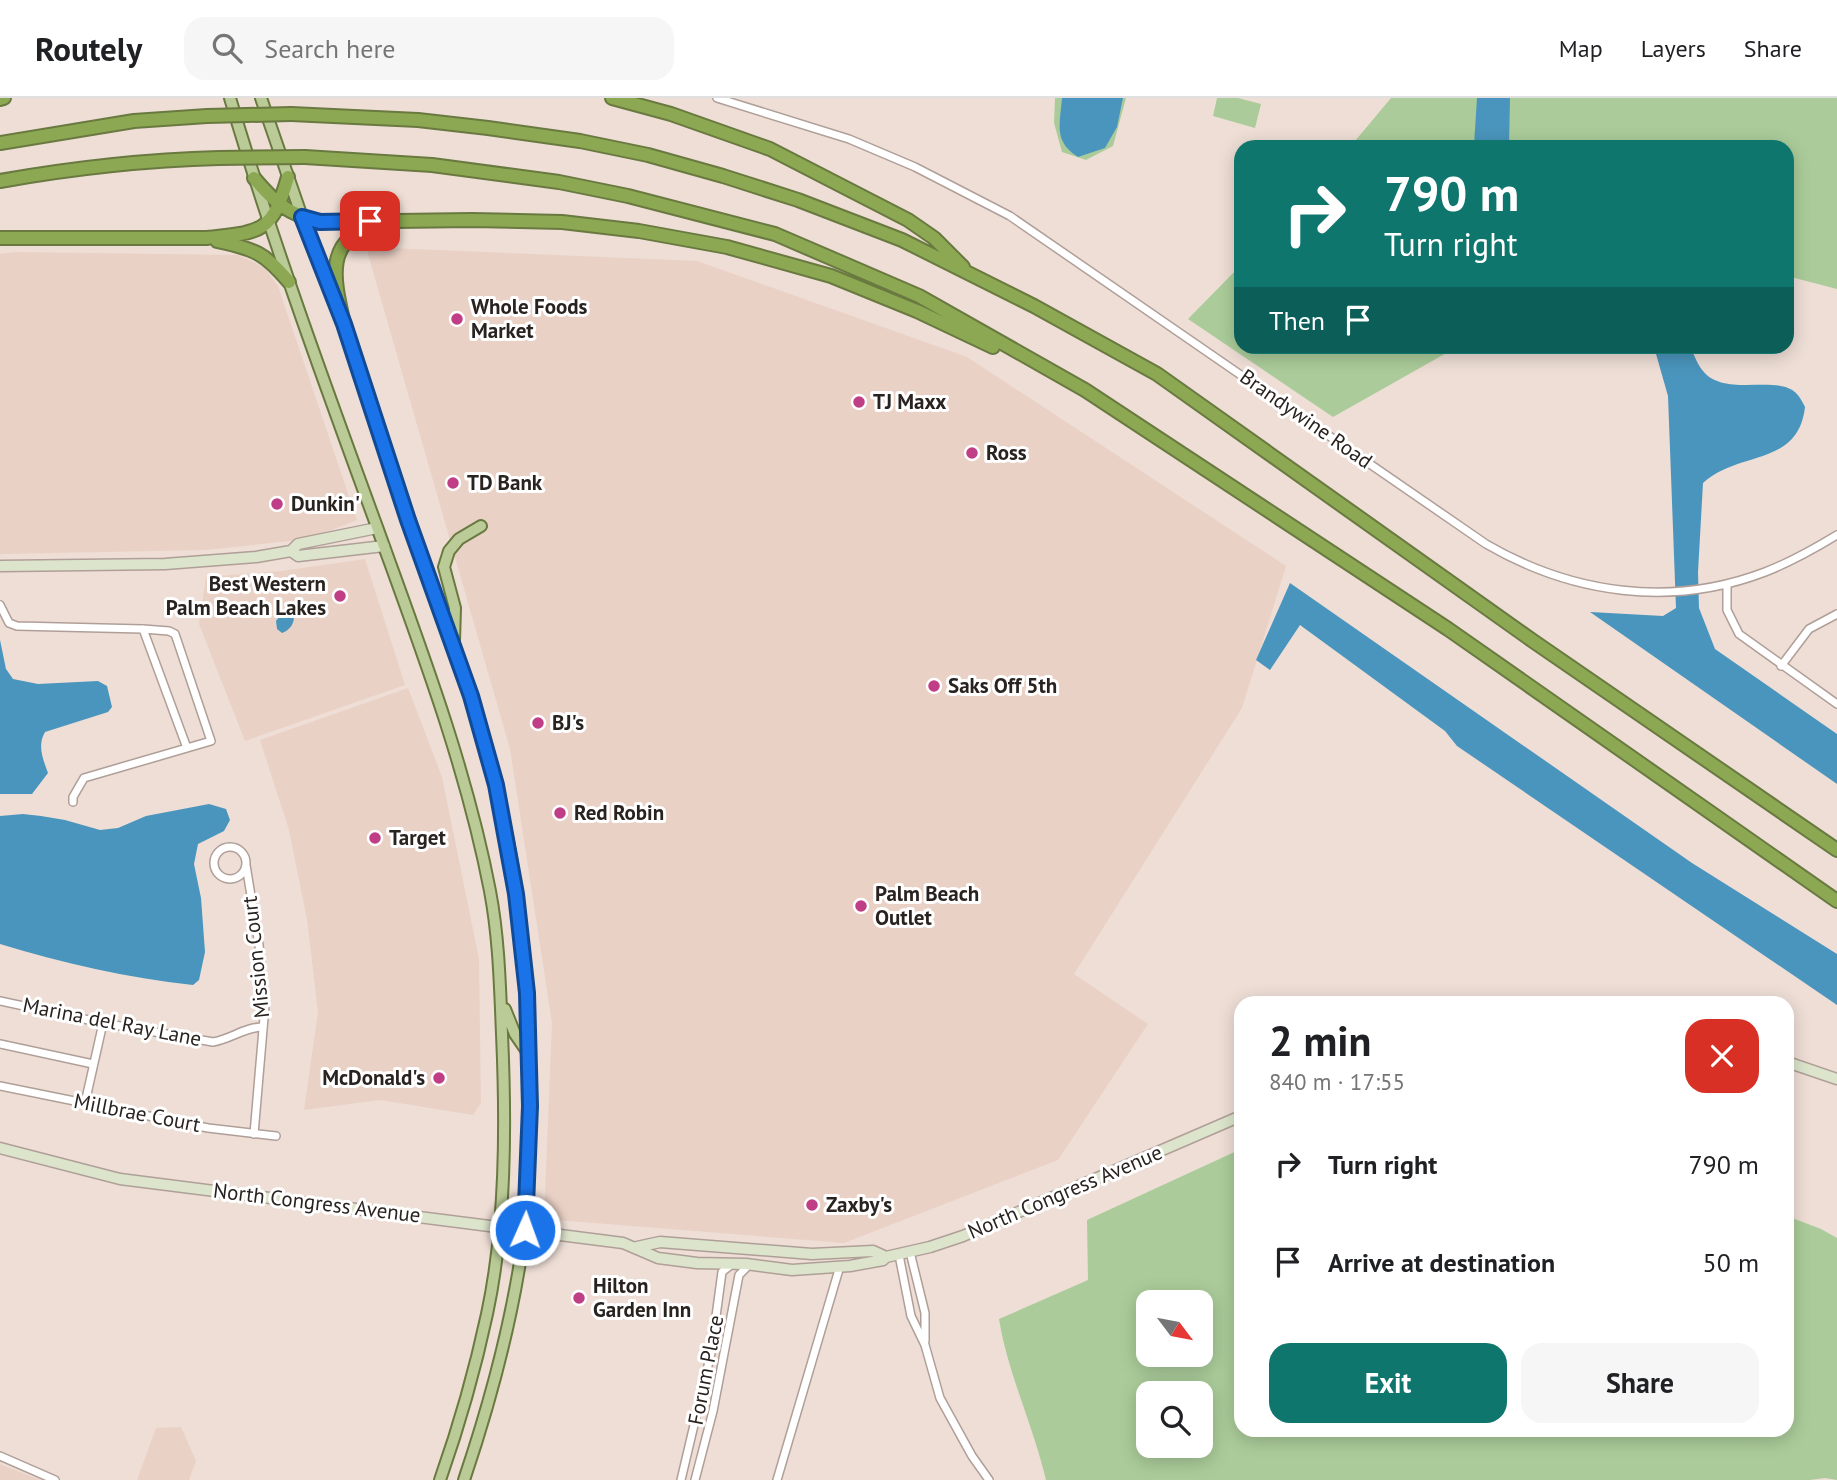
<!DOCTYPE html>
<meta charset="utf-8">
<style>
body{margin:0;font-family:"PT Sans",sans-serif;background:#f6f6f6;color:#202124;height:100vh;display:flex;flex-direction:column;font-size:26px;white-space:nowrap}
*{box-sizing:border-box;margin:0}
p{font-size:23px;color:#757577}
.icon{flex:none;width:38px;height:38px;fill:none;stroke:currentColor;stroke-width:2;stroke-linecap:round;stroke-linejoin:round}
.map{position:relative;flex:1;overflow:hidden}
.side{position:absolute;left:1234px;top:898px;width:560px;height:441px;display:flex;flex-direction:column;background:#fff;border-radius:21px;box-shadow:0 4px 18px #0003}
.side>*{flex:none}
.guide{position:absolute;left:1234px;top:42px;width:560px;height:214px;border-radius:21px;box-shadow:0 4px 18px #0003;background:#0f766e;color:#fff;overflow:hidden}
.needle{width:46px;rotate:122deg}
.buttons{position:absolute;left:1136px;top:1192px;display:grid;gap:14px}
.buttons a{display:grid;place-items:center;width:77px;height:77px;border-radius:14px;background:#fff;box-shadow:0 4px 18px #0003;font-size:35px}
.pin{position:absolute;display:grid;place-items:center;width:60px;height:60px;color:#fff;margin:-30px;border-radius:14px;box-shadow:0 4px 10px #0006}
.me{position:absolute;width:77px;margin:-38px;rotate:2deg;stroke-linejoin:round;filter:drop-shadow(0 0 5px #0008)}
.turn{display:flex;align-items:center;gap:24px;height:147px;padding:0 35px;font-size:32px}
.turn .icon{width:91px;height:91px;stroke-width:2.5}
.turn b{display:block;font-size:49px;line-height:60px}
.then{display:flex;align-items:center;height:66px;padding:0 35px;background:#0003;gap:14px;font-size:26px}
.round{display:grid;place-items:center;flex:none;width:74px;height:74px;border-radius:21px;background:#f6f6f6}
.head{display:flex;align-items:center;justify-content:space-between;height:119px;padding:0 35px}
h1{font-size:42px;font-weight:600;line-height:52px}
.cta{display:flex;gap:14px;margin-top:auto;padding:14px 35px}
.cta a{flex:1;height:80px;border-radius:21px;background:#0f766e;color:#fff;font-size:28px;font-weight:600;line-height:80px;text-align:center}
.cta a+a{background:#f6f6f6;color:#202124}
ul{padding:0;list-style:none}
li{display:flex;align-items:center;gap:21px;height:98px;padding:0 35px}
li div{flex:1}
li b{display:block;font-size:26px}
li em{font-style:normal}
header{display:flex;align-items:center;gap:42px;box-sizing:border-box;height:98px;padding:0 35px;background:#fff;border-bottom:2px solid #e0e0e0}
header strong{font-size:33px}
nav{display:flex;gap:38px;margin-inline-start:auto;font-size:24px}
.search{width:490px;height:63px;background:#f6f6f6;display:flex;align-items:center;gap:18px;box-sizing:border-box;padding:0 24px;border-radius:21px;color:#757577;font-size:26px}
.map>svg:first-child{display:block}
</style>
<header>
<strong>Routely</strong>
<div class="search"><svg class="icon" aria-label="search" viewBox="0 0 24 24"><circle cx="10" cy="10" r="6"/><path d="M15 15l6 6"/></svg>Search here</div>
<nav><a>Map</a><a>Layers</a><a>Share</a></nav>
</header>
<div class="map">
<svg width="1837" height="1382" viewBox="0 0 1837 1382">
<rect width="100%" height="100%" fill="#eeded6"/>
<!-- built -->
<path fill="#ead1c6" d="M 366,149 L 697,163 L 967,259 L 1286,468 L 1242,610 L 1074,876 L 1148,926 L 1058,1062 L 844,1145 L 544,1121 L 552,925 L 510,651 Z
M 15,154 L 238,157 L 264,169 L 278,188 L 357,422 L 309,441 L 206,452 L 0,456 L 0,156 Z
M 365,461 L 405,587 L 245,643 L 199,526 L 206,479 L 281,473 Z
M 408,590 L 442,679 L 479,861 L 481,1005 L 473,1017 L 380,1002 L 304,1012 L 318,914 L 307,821 L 289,732 L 260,642 Z
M 181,1329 L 196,1363 L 189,1382 L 137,1382 L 156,1330 Z
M 0,1366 L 40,1382 L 0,1382 Z"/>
<!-- green -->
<path fill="#abcc9a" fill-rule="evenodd" d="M 1055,0 L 1126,0 L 1113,48 L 1086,62 L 1062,54 L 1054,25 Z
M 1217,0 L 1238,0 L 1261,6 L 1255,30 L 1213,18 Z
M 1391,0 L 1837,0 L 1837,191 L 1787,178 L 1787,49 L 1350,49 Z
M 1241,167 L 1241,248 L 1457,249 L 1333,319 L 1188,221 Z
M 1241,1051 L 1241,1332 L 1787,1332 L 1787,1118 L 1821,1131 L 1837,1140 L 1837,1382 L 1825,1380 L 1810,1382 L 1046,1382 C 1033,1327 1008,1276 999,1221 L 1088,1182 L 1087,1122 ZM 1200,1204 L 1200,1256 L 1148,1256 L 1148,1204 ZM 1200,1295 L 1200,1348 L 1148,1348 L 1148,1295 Z"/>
<!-- water -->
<path fill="#4a95bd" d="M 1062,0 L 1123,0 L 1117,29 L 1105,50 L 1078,59 C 1053,43 1060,26 1062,0 Z
M 1477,0 L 1510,0 L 1509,49 L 1476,49 L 1474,47 Z
M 1654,249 L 1690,249 C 1694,256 1697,266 1703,273 C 1725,300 1776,276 1796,295 C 1800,299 1803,305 1805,309 C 1798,369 1740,352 1703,385 L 1698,474 L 1699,510 L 1715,551 L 1837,636 L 1837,686 L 1590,514 L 1663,518 L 1676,510 L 1668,298 Z
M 1290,485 L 1692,765 L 1837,856 L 1837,907 L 1457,648 L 1445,633 L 1300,527 L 1270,572 L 1256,562 Z
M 285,511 L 291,512 C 298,521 291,532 282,535 L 277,531 L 276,523 Z
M 0,542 L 6,571 L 13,581 L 38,586 L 98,583 L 107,588 L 112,609 L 108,614 L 45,634 C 37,648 43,661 48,675 L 32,696 L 0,696 Z
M 209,706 L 226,711 L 230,722 L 224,733 L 198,746 L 194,766 L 201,800 L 205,854 L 199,882 L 193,887 C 127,880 63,865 0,846 L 0,718 L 23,716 L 41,718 L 65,722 L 100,732 L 118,730 L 146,718 Z"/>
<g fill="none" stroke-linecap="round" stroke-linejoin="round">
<!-- street casing -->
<g stroke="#af9f98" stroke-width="10">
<path id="street" d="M 717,0 L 849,41 L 915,69 L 1010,118 L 1486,446 C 1572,496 1671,510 1765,474 C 1791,464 1814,451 1837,437
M 1727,486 L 1727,512 L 1739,536 L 1837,606
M 0,507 L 9,525 L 17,528 L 143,531 L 169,533 L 175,536 L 211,643 L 84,680 L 73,699 L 73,704
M 143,531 L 187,650
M 1781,568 L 1809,531 L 1837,516
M214 765a16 16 0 1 1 32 0a16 16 0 1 1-32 0Z
M 246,767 L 259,847 L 265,908 L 254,1036
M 0,903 L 103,925 L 213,944 C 231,941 245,929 263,929
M 0,946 L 93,966
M 0,988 L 208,1030 L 276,1038
M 85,1005 L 103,925
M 910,1154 L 925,1215 L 925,1243
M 899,1157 L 911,1218 L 925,1247 L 940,1300 L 972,1358 L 989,1382
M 0,1358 L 55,1382
M 681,1382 L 711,1255 L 722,1174 L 732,1166
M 695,1382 L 713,1313 L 739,1177 L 749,1167
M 777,1382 L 840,1168"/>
</g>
<!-- secondary casing -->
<g stroke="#af9f98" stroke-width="13">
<path id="secondary" d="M 291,453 L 298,458 L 384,448
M 0,468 L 165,466 L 256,459 L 291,453 L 298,446 L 377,430
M 1787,964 L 1837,981
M 0,1050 L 120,1081 L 623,1145 L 658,1160 L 697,1165 L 746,1166 L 792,1172 L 850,1168 L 883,1162 L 886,1159 L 930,1149 L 963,1138 L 1241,1018
M 637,1149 L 660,1144 L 812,1156 L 873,1153 L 886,1159"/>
</g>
<!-- primary casing -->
<g stroke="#697940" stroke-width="14">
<path id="primary" d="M 230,0 C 273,145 325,287 377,429 C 420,548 466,668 490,793 C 499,840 500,889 502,936 C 506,1026 506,1128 487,1216 C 475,1272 459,1328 440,1382
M 261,0 L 302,119 L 336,205
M 341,220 C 367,285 384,354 407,420 C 437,505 470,589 493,676 C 524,796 533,924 528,1047 C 527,1076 528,1107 524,1137 C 513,1220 491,1302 464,1382
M 454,543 L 455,510 L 444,469 L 449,453 L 459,441 L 481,428
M 505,911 L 515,936 L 528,955"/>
</g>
<!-- highway casing -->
<g stroke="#697940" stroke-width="16">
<path id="highway" d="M 612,0 L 671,16 L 770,51 L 908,122 L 934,140 L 963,169
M 0,1 L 4,0
M 291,16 L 418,22 L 488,30 L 580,43 L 648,57 L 723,78 L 798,102 L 902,142 L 1034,208 L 1157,276 L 1533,543 L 1837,752
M 0,45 L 134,23 L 207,18
M 305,59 L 432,67 L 559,84 L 628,98 L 775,136 L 919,198 L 1085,292 L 1448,531 L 1837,803
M 254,80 C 275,105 288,116 320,124 L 472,122 L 562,124 L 639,133 L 727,149 L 831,178 L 917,213 L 993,249
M 0,83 C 73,70 145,62 219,60
M 0,140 L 207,140 C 262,134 272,135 288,79
M 217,143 C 255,151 265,155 289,184
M 344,226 C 335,186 322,141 375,128"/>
</g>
<!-- street -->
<use href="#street" stroke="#fff" stroke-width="7"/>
<!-- secondary -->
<use href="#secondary" stroke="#dce5cb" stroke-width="10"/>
<!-- primary -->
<use href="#primary" stroke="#bacb97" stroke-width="10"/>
<!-- highway -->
<use href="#highway" stroke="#8ca852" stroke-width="12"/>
<!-- highway-bridge casing -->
<g stroke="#697940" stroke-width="16" stroke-linecap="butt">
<path id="highway-bridge" d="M 207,18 L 291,16
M 219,60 L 305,59"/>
</g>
<!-- highway-bridge -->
<use href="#highway-bridge" stroke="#8ca852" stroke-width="12"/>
</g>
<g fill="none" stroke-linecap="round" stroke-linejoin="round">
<!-- route casing -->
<g stroke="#114b97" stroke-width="18">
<path id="route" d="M 370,123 L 320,124 L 302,119 L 344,226 L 408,422 L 471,598 L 496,687 L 516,796 L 527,895 L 530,1008 L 525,1132"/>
</g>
<!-- route -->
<use href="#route" stroke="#1a73e8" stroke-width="12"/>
</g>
<!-- markers -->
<g fill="#c03e86" stroke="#fff" stroke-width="2.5">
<circle cx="457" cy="221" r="7"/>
<circle cx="859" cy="304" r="7"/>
<circle cx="972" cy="355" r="7"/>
<circle cx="453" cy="385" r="7"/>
<circle cx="277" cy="406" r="7"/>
<circle cx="340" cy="498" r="7"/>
<circle cx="934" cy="588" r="7"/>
<circle cx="538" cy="625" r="7"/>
<circle cx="560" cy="715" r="7"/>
<circle cx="375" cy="740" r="7"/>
<circle cx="861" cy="808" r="7"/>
<circle cx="439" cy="980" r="7"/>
<circle cx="812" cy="1107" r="7"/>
<circle cx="579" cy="1200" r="7"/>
</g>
<g text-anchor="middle" stroke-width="6" stroke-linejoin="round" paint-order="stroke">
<!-- poi labels -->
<g font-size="21" font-weight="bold" fill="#292320" stroke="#fff" text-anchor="start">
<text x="471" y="216">Whole Foods<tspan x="471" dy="24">Market</tspan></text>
<text x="873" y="311">TJ Maxx</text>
<text x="986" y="362">Ross</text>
<text x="467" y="392">TD Bank</text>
<text x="291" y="413">Dunkin'</text>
<text x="326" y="493" text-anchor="end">Best Western<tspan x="326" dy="24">Palm Beach Lakes</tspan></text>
<text x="948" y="595">Saks Off 5th</text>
<text x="552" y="632">BJ's</text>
<text x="574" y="722">Red Robin</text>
<text x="389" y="747">Target</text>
<text x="875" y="803">Palm Beach<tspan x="875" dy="24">Outlet</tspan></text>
<text x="425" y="987" text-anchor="end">McDonald's</text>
<text x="826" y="1114">Zaxby's</text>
<text x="593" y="1195">Hilton<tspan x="593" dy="24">Garden Inn</tspan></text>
</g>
<!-- street labels -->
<g font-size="21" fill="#292320" stroke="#fff">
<text transform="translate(1306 321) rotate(35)" y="7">Brandywine Road</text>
<text transform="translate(256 859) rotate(-96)" y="7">Mission Court</text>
<text transform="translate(112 924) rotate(11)" y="7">Marina del Ray Lane</text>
<text transform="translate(137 1015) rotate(11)" y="7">Millbrae Court</text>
<text transform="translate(1065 1094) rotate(-23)" y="7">North Congress Avenue</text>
<text transform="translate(317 1105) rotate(7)" y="7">North Congress Avenue</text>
<text transform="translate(706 1272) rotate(-79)" y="7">Forum Place</text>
</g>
</g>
</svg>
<div class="buttons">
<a><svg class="needle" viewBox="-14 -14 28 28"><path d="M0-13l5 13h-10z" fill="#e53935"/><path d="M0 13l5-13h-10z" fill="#757577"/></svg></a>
<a><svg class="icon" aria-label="search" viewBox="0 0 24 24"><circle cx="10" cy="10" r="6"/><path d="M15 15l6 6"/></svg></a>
</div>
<div class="pin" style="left:370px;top:123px;background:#d93025"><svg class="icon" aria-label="arrive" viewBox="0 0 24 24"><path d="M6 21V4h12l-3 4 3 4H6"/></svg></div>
<svg class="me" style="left:525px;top:1132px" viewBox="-20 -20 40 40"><circle r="17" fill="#1a73e8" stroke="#fff" stroke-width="3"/><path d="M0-11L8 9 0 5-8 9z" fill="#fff"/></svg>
<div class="guide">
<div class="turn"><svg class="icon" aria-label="right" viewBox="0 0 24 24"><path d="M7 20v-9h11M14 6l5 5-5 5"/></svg><div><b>790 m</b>Turn right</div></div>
<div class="then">Then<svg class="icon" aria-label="arrive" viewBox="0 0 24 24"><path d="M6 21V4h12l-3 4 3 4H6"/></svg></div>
</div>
<section class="side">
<div class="head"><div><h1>2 min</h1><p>840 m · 17:55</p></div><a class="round" style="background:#d93025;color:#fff"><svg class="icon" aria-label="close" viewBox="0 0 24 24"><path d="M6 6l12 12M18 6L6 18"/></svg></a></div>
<ul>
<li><svg class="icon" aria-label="right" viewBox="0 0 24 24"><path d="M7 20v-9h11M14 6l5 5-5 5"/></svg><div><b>Turn right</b></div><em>790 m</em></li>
<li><svg class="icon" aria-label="arrive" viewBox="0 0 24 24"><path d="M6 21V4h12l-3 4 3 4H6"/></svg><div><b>Arrive at destination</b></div><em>50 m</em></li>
</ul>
<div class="cta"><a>Exit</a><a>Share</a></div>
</section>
</div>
